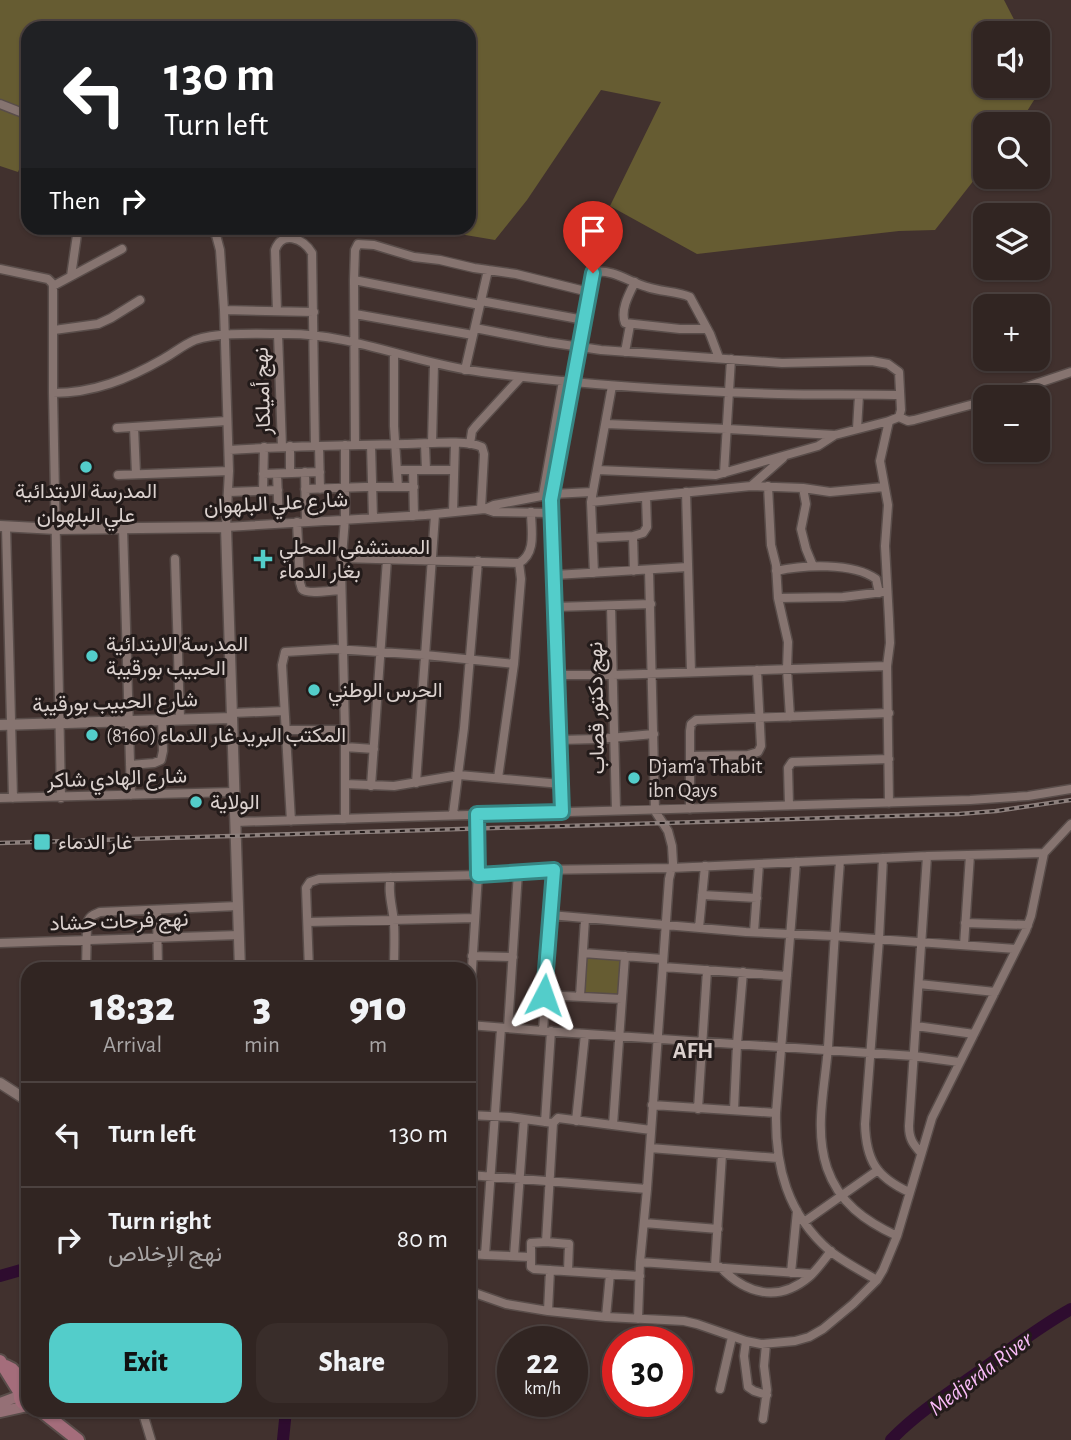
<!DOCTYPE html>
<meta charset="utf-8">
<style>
body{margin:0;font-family:"Alegreya Sans",Vazirmatn,sans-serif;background:#392d2a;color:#f1f3f6;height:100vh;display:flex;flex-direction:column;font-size:26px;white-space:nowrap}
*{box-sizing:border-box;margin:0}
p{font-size:23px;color:#a8a5a5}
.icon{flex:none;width:38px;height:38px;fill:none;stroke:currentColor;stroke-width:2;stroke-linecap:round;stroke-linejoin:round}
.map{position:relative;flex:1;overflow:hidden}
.sheet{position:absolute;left:21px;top:962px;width:455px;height:455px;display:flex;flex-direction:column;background:#312522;border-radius:21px;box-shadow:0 2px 5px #0004,0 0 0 2px #4c4240}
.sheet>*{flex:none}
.banner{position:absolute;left:21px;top:21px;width:455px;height:214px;border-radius:21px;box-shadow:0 2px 5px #0004,0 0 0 2px #4c4240;background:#202124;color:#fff;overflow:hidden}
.tools{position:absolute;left:973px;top:21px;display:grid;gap:14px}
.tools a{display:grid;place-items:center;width:77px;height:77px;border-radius:14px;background:#312522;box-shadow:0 2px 5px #0004,0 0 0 2px #4c4240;font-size:35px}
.speed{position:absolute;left:497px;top:1326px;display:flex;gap:14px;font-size:35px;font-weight:700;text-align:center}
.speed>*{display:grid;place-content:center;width:91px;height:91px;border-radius:50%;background:#312522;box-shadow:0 2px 5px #0004,0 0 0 2px #4c4240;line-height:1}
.speed small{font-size:18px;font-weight:400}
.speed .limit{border:10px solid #d22;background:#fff;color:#111}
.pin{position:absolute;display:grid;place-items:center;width:60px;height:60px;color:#fff;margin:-72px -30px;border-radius:50% 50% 50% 0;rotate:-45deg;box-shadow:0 0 7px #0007}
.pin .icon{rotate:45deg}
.me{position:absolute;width:77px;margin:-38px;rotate:4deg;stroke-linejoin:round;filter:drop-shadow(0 0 5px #0008)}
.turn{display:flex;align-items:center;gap:24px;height:147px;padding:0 28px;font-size:32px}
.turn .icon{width:91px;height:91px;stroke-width:2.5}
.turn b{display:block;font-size:49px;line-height:60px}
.then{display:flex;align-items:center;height:66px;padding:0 28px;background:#0003;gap:14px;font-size:26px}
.eta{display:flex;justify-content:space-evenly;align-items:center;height:119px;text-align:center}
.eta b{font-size:42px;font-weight:800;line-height:49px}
.primary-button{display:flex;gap:14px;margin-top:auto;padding:14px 28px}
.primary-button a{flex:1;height:80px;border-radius:21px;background:#53cdca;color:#111;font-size:28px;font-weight:800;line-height:80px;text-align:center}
.primary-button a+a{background:#392d2a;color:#f1f3f6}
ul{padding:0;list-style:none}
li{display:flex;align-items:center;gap:21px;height:105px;padding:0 28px;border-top:2px solid #4c4240}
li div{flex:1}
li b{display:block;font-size:26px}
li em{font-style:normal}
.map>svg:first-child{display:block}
</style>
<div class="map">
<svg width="1071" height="1440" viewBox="0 0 1071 1440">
<rect width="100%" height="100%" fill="#41312e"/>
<!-- green -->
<path fill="#665c32" d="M 0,0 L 1004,0 L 1021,33 L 985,33 L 985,86 L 1038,86 L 1038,65 L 1046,81 L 1019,124 L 985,124 L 985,166 L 935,230 L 899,231 L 697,254 L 610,206 L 661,102 L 601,90 L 527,200 L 495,240 L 424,228 L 469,228 L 469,28 L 28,28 L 28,150 L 18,172 L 0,166 Z
M 586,956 L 622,959 L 619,995 L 584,993 Z"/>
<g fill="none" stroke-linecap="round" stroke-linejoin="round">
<!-- river -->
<path stroke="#2e0c2f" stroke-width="12" d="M 0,1276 L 28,1268
M 283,1440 L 286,1410
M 891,1440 C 916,1414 947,1394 977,1373 C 1008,1351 1037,1328 1071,1309"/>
<!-- minor casing -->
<g stroke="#594d4a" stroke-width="11">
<path id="minor" d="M 0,104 L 28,115
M 209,228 L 216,235 L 220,250 L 224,310 L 229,471 L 226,527 L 425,515 L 485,509 L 494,505 L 552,494 L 592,492
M 0,269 L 48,279 L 52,283 L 53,286 L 53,393 L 61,798
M 71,276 L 78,228
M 354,280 L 480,305
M 635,282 C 629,294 620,310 625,323 L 680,329 L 707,329
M 53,286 L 122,249
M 481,301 L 584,320
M 224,310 L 314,312
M 277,311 L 275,250 C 282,230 303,238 312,253 L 315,446
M 355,314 L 473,335
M 475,328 L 547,342 L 601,350 L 782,363 L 872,361 L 888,364 L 899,372 L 901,410 L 899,417 L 889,421 L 835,435 L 727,429 L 606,424
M 54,330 L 98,324 L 111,318 L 140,300
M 278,334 L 282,447
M 625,352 L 630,325
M 394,353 L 394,426 L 398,487
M 465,370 L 488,270
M 53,393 C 94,393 128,379 163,359 C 174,353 183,345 195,340 C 219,332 258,334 285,334 C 352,333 415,364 482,372 C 580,385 679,391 778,394 C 819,395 860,394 900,395
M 997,397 L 1071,372
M 899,417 L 908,421 L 914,420 L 985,401
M 889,421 L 880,461 L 888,505 L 885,546 L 889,619 L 890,643 L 887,666 L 889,803
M 134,427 L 136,474
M 117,428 L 227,421
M 857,429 L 859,395
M 432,443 L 434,364
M 425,444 L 426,470
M 470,444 L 472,431 L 476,426 L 521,377
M 355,445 L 354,280 L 355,250 L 358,244 L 374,245 L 414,257 L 440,260 L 474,268 L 516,274 L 589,292
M 371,445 L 373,518
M 290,446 L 290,473
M 319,446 L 320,489
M 229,450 C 288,446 348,445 407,444 C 426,444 465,439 482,447 L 484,454 L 481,509
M 397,470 L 454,470
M 413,470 L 414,516
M 597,470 L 716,475 L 818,446 L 835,435
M 305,472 L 306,522
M 724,473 L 731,359
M 263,474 L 320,472
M 277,474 L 279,523
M 118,475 L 229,471
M 751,486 L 783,458
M 768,486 L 771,545 L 776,565 L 778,598 L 788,642 L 787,669 L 790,717
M 803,488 L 806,504 L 801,529 L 806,549 L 813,566
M 305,489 L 365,487 L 414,487
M 263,490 L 264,447
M 229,492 L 278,490
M 686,492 L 691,672
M 543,495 L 563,381
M 591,502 L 751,486 L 803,488 L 830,492 L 884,487
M 485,509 L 494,512 L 551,513
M 453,512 L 455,443
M 297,522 L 300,583 C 301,585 301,587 302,589 C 307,595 333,590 341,590
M 6,527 L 13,798
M 123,528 L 131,795
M 633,536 L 634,571
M 593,538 L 633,536 L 643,533 L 647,527 L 646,497
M 341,558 L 519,563 C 537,553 531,529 531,512
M 175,559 L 180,718
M 776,571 C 803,565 853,562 876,579 L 879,593
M 594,573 L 591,502 L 612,386
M 555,575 L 688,567
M 778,598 L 843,597 L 883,592
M 611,606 L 616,810
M 556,607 L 651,604
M 558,675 L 613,675 L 887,666
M 232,713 L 284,711
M 285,730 L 345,730
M 559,740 L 598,739 L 654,734
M 345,747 L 374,749
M 690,756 L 748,755 L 758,752 L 761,746 L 757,670
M 130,765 L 154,763 L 161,760 L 163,751 L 162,719
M 498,778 L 514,664 L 521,579 L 519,563
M 416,783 L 435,515
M 345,784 L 394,786 L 459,775 L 561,784
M 371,786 L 387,559
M 0,798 L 234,792
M 789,805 L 788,768 L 792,762 L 889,759
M 690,809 L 690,731 L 691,724 L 696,720 L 889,713
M 562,812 L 551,500 L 589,292 L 594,272 C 613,269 629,282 647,287 C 661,292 677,291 690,297 L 710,334 L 719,358
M 453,814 L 464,728 L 478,561
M 345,819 L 345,730 L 341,569 L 345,519 L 345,445
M 291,821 L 282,665 L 285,652 L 335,649 L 425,655 L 514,664
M 235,822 L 970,800 L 1028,796 L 1071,789
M 883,858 L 879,939 L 865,1124 C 866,1160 876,1177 909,1192
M 840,861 C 835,923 832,985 828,1047 C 825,1087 814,1129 827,1168 C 839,1203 865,1221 897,1236
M 796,862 L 776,1113 C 775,1166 787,1214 830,1251 C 844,1262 861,1271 877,1280
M 391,877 C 387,891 393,908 394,923 C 395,938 394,954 394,970
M 702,895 L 757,898
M 157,910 L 158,970
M 550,915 L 746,932 L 834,936 L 1016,949
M 308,922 L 475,918
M 965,923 L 1028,925
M 699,928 L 705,866
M 754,932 L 759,864
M 0,943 L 239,935
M 964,945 L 970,855
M 583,953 L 663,959
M 472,956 L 513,957
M 663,967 L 787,976
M 86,970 L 87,924 C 89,916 93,915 100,912 L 238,906
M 309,970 L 306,888 L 310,882 L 319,879 L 478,875 L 538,870 L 671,868 L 927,856 L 1044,853
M 919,984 L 995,992
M 544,995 L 622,999
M 580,996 L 585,919
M 469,1015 L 478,875 L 477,814
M 469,1025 L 543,1031 L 914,1056 L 959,1062
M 916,1026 L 974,1034
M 501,1028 L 485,1255 L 530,1257
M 508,1028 L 518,872
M 543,1031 L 554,870
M 652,1105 L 776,1113
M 698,1109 L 707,970
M 734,1110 L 737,1044 L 743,972
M 469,1115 L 510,1117 L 553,1123 L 558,1118 L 651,1130
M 576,1121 L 585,1034
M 545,1122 L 551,1031
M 613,1125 L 625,956
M 650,1148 L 778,1158
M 921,1153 C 913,1144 909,1139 909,1126 L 927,856
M 469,1175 L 647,1189
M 804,1222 L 878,1170
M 644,1223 L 718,1229
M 546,1242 L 553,1123
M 469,1254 L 485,1255
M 514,1256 L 524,1119
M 640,1262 L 812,1274
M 715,1266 L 722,1154
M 720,1267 C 746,1294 778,1303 809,1277 C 817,1270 824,1260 831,1251
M 568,1271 L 569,1244 L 546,1242 L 531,1243 L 531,1267 L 534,1269 L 640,1276
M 791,1273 L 797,1211
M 469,1291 L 506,1304 L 548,1311 L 606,1317 L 684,1321 L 697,1324 L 746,1341 L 761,1344 L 795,1341 L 809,1337 L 823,1329 L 853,1304 L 877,1280 L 883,1270 L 897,1236 L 932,1118 L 1026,930 L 1031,916 L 1044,853 L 1071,824
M 548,1311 L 550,1270
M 606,1317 L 610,1274
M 638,1319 L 640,1262 L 647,1189 L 669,879 L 673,863 L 672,846 L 668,831 L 655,811 L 649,570
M 746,1341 L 744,1356 L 748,1387 L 754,1391 L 767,1395
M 720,1389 L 732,1337
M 142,1410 L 151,1440
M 763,1419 L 767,1390 L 764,1366 L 766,1344"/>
</g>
<!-- tertiary casing -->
<g stroke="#594d4a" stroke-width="13">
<path id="tertiary" d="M 0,526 L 56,529 L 226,527 L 240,970
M 0,725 L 232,718
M 0,1083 L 28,1101"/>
</g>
<!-- secondary casing -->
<g stroke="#594d4a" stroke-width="14">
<path id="secondary" d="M 0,1403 L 19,1396
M 0,1412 L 27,1406"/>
</g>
<!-- primary casing -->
<g stroke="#594d4a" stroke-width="16">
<path id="primary" d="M 0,1361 L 20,1393
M 6,1366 L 12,1369 L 28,1386
M 24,1388 C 17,1394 19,1403 28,1406
M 40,1410 L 78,1440"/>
</g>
<!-- minor -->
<use href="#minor" stroke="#867470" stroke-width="8"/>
<!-- tertiary -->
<use href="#tertiary" stroke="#867470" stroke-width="10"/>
<!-- secondary -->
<use href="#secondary" stroke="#957076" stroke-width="10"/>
<!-- primary -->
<use href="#primary" stroke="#a46d7b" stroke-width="12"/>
<!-- rail casing -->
<g stroke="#8c7f7c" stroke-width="4.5">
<path id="rail" d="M 0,843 L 959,814 L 996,811 L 1071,800"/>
</g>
<!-- rail -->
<use href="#rail" stroke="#231b1a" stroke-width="2" stroke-dasharray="5" stroke-linecap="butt"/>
</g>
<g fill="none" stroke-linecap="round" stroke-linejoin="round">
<!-- route casing -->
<g stroke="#368583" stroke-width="18">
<path id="route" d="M 544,995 L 554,870 L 478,875 L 477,814 L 562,812 L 551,500 L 593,273"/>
</g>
<!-- route -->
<use href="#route" stroke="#53cdca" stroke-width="12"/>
</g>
<!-- markers -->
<g fill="#53cdca" stroke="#231b1a" stroke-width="2.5">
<circle cx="86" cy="467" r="7"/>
<path d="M259.5 548.5h7v7h7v7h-7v7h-7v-7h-7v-7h7z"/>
<circle cx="92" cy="656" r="7"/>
<circle cx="314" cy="690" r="7"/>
<circle cx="92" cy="735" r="7"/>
<circle cx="634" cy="778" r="7"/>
<circle cx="196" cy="802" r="7"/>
<rect x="33" y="833" width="18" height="18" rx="3.5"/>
</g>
<g text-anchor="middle" stroke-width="6" stroke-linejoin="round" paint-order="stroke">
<!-- street labels -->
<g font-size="21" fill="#dbd1ce" stroke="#231b1a">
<text transform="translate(262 391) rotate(-92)" y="7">نهج أميلكار</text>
<text transform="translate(276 503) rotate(-3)" y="7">شارع علي البلهوان</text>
<text transform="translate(115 702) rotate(-2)" y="7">شارع الحبيب بورقيبة</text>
<text transform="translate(596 708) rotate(-91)" y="7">نهج دكتور قصاب</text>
<text transform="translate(117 778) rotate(-2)" y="7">شارع الهادي شاكر</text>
<text transform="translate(119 921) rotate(-2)" y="7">نهج فرحات حشاد</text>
</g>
<!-- poi labels -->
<g font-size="21" fill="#dbd1ce" stroke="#231b1a" text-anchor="start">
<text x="86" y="498" text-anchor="middle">المدرسة الابتدائية<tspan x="86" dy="24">علي البلهوان</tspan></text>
<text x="279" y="554">المستشفى المحلي<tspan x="279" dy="24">بغار الدماء</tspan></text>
<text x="106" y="651">المدرسة الابتدائية<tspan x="106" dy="24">الحبيب بورقيبة</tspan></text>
<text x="328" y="697">الحرس الوطني</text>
<text x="106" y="742">المكتب البريد غار الدماء (8160)</text>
<text x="648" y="773">Djam'a Thabit<tspan x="648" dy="24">ibn Qays</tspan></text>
<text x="210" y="809">الولاية</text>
<text x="58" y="849">غار الدماء</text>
</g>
<!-- neighbourhood labels -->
<g font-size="23" font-weight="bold" fill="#dbd1ce" stroke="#231b1a">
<text x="693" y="1058">AFH</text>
</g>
<!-- water labels -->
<g font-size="23" font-style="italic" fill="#f9bbf8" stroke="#231b1a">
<text transform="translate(980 1373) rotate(-37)" y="8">Medjerda River</text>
</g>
</g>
</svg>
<div class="tools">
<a><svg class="icon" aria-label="sound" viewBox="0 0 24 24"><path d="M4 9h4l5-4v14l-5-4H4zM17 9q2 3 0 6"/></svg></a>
<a><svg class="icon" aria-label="search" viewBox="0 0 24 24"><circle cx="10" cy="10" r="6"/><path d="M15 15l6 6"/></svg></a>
<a><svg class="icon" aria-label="layers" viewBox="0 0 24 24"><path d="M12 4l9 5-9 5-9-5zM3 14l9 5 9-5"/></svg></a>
<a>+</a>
<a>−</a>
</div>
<div class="speed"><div>22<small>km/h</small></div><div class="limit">30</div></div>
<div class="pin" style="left:593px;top:273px;background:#d93025"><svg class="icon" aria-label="arrive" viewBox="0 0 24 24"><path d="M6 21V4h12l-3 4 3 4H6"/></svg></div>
<svg class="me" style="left:544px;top:995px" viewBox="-20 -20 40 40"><path d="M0-17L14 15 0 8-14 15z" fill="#53cdca" stroke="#fff" stroke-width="4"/></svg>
<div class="banner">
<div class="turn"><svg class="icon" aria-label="left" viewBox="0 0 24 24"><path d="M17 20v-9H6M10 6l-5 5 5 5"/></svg><div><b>130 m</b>Turn left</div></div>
<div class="then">Then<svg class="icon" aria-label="right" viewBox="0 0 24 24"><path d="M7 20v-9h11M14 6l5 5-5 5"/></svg></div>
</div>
<section class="sheet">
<div class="eta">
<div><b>18:32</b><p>Arrival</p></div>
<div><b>3</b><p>min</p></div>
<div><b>910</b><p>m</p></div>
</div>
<ul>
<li><svg class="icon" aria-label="left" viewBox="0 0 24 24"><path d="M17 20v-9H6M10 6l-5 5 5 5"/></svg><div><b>Turn left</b></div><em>130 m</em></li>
<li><svg class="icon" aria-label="right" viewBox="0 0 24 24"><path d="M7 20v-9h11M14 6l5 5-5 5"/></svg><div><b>Turn right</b><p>نهج الإخلاص</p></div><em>80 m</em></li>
</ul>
<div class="primary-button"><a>Exit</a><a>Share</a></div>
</section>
</div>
